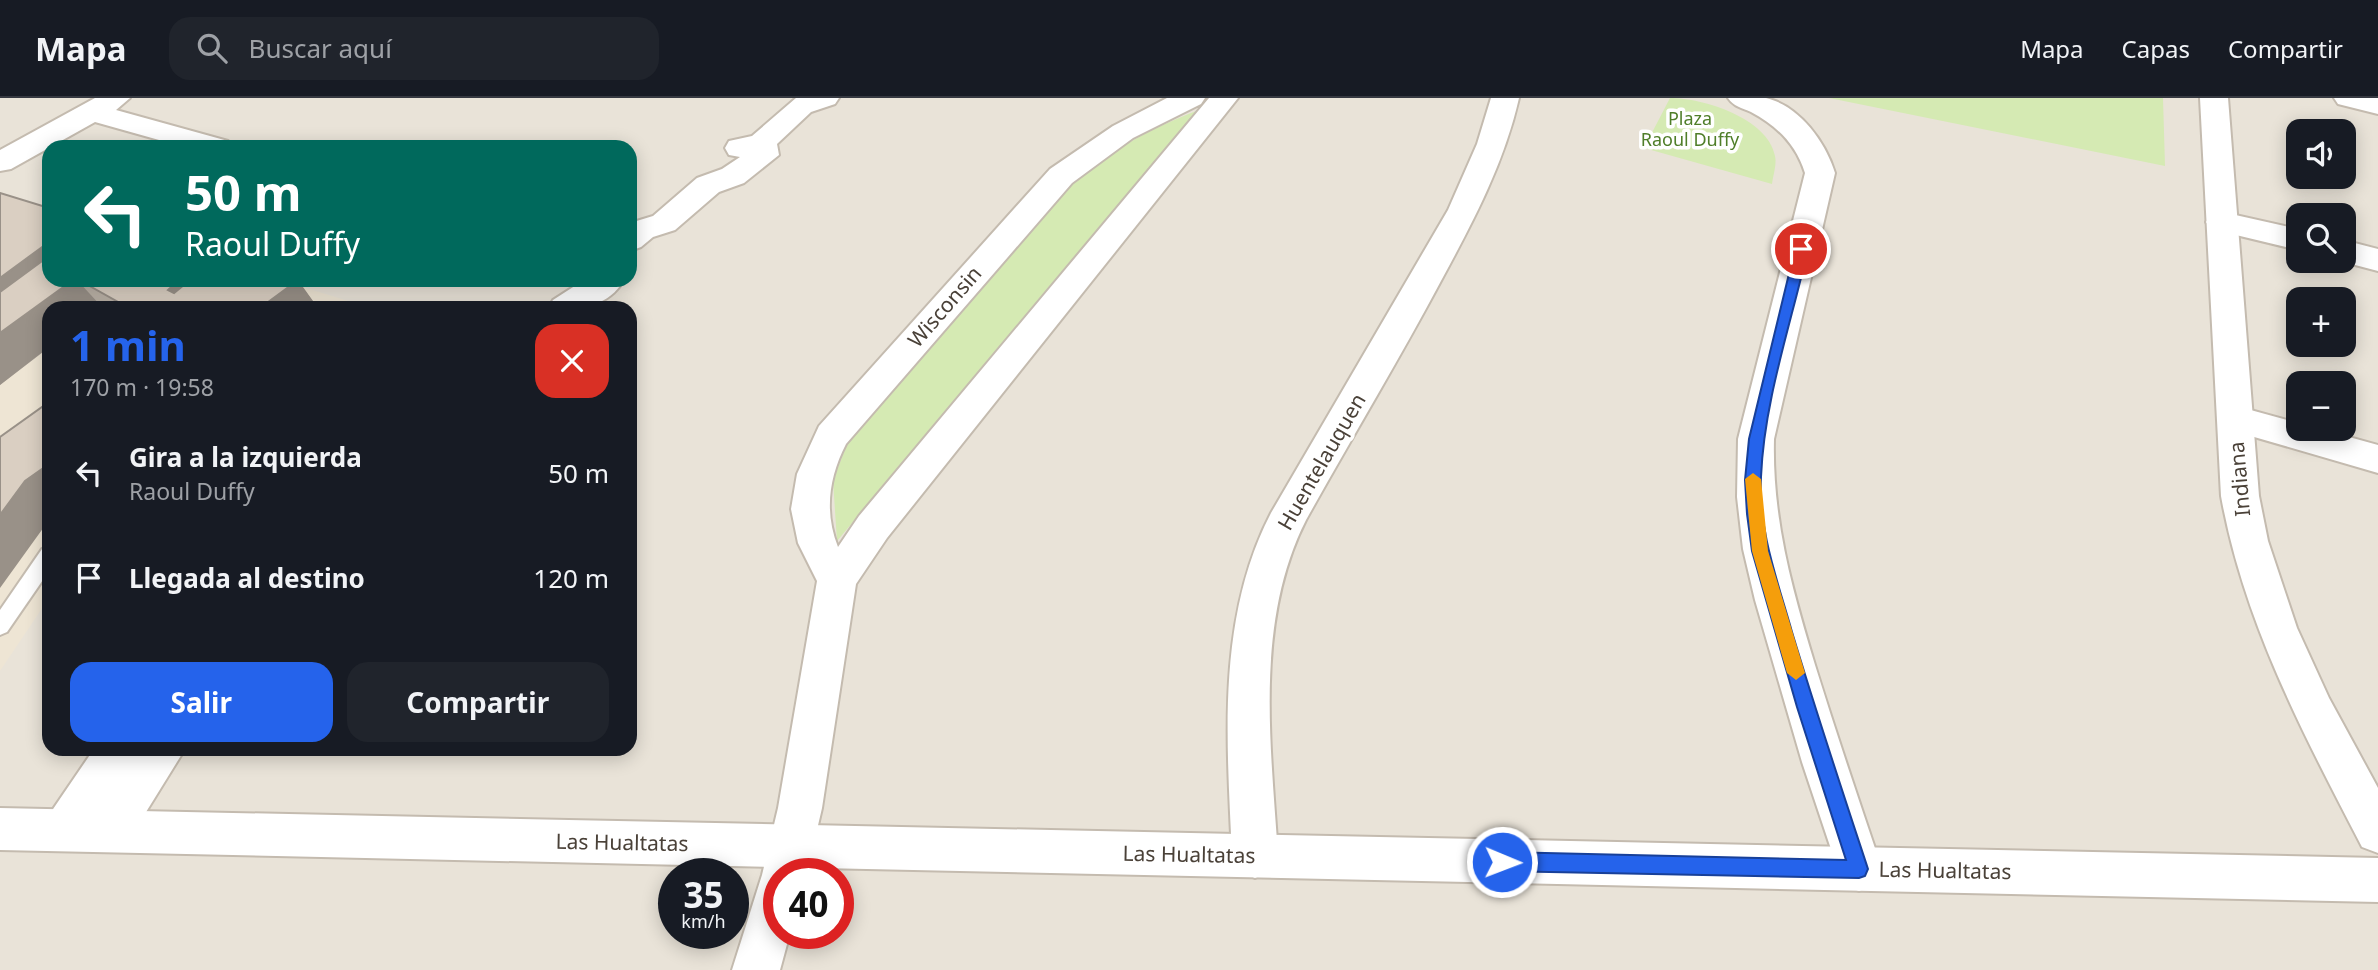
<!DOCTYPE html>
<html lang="es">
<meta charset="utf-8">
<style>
body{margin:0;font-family:"Noto Sans",sans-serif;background:#20242c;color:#f1f3f6;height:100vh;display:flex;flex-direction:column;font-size:26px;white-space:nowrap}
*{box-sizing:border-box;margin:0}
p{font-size:23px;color:#9ea1a6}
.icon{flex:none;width:38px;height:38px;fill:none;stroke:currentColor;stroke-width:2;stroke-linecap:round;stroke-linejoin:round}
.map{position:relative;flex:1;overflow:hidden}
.details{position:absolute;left:42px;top:203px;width:595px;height:455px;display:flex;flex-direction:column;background:#171b24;border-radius:21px;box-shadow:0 4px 18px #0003}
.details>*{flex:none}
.hud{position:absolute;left:42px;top:42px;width:595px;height:147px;border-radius:21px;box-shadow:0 4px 18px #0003;background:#00695c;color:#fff;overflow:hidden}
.buttons{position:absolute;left:2286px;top:21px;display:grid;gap:14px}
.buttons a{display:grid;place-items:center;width:70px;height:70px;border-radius:14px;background:#171b24;box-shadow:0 4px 18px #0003;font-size:35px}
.speed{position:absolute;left:658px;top:760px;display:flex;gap:14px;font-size:35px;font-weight:700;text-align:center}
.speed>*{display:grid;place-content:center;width:91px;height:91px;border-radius:50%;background:#171b24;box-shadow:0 4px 18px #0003;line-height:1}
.speed small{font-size:18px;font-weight:400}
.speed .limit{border:10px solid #d22;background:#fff;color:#111}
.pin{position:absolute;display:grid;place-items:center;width:60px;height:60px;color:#fff;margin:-30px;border:4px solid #fff;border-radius:50%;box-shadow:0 2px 7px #0007}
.me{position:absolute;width:77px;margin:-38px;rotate:91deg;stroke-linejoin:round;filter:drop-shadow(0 0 5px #0008)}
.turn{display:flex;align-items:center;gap:24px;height:147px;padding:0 28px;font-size:32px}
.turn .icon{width:91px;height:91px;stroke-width:2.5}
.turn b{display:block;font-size:49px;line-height:60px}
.round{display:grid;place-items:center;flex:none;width:74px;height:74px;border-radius:21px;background:#20242c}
.summary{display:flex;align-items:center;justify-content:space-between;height:119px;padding:0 28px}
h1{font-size:42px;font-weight:700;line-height:52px;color:#2563eb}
.button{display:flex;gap:14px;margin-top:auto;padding:14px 28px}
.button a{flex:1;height:80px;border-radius:21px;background:#2563eb;color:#fff;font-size:28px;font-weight:700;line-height:80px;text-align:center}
.button a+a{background:#20242c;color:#f1f3f6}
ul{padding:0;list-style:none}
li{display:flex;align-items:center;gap:21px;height:105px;padding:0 28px}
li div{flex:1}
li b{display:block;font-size:26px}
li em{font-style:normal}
header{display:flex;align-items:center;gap:42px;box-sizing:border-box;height:98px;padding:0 35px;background:#171b24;border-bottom:2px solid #363941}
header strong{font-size:33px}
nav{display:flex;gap:38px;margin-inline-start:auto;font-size:24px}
.search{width:490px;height:63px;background:#20242c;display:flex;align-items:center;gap:18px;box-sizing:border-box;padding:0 24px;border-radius:21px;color:#9ea1a6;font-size:26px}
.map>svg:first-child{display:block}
</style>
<header>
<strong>Mapa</strong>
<div class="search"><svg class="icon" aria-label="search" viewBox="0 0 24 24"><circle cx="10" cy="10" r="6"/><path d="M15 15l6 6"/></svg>Buscar aquí</div>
<nav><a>Mapa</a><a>Capas</a><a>Compartir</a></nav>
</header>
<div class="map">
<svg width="2378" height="872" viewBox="0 0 2378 872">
<rect width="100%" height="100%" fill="#f5f1ea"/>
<!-- residential -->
<path fill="#e9e3d8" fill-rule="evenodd" d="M 0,0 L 2378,0 L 2378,872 L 0,872 ZM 2298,33 L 2343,33 L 2343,79 L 2298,79 ZM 49,49 L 630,49 L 630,182 L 49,182 ZM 2298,117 L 2343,117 L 2343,163 L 2298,163 ZM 2298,201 L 2343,201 L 2343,247 L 2298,247 ZM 49,210 L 630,210 L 630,651 L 49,651 ZM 2298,285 L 2343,285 L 2343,331 L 2298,331 ZM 674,775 L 733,775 L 733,835 L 674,835 ZM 779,775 L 838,775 L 838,835 L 779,835 Z"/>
<!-- education -->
<path fill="#eee5d4" d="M 0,96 L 49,182 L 280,182 L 371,210 L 49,210 L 49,500 L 0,573 Z"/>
<!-- green -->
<path fill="#d5eab3" d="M 1670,0 C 1703,0 1768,20 1775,58 C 1777,66 1773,78 1772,86 L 1644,50 Z
M 1829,0 L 2163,0 L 2165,68 Z
M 1199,12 L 837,443 L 833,382 L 848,344 L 1069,86 C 1111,52 1149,31 1199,12 Z"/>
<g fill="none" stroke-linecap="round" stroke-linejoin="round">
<!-- service casing -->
<g stroke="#c4bbaf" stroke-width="4">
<path id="service" d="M 49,449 L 49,473 L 7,534 L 0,537 L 0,512 L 42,451 Z"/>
</g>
<!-- minor casing -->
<g stroke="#c4bbaf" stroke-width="4">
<path id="minor" d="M 95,0 L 130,0 L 116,12 L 228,43 L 232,49 L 184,49 L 95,24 L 11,71 L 0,73 L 0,52 Z
M 796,0 L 839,0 L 835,6 L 811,14 L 777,46 L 779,57 L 744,85 L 719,94 L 675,132 L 653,139 L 641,149 L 630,153 L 630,125 L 653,118 L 697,80 L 722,71 L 740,59 L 729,57 L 725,50 L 729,43 L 752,38 Z
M 1167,0 L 1205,0 L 1201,6 L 1133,40 L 1072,85 L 846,346 C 829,379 824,414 838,449 L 859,418 L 1209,0 L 1238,0 L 887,440 L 856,486 L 822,710 L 807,775 L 779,775 L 779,835 L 790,835 L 780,872 L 732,872 L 762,777 L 778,710 L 817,483 L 798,445 L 791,411 L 797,376 L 819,328 L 1050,71 L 1113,28 Z
M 1491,0 L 1519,0 C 1504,65 1474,122 1442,181 C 1399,262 1351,341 1306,422 C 1254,524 1271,648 1278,758 L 1271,773 L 1255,780 L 1239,773 L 1232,758 C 1227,643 1216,521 1271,415 L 1448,112 L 1477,46 Z
M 1728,0 C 1740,0 1755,0 1766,0 C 1800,8 1826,45 1835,75 L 1774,341 C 1772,421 1792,491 1815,567 C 1836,635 1859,703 1882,771 L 1875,787 L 1859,793 L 1843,787 L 1802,664 L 1755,502 L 1743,451 L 1737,399 L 1738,341 L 1805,75 C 1796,46 1777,28 1751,14 C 1742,10 1733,8 1728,0 Z
M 2334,0 L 2378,0 L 2378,16 L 2338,6 Z
M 2222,114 L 2298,131 L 2298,152 L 2211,131 L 2206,124 L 2211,117 Z
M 2343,142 L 2378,151 L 2378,173 L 2340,163 L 2343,163 Z
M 584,182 L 624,182 C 606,212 578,210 548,210 L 553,202 Z
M 2236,308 L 2298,325 L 2298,331 L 2320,331 L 2378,347 L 2378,375 L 2223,330 L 2218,321 L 2223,312 Z
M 94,651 L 185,651 L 125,748 L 109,754 L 93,748 L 88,736 L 81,747 L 65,753 L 49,747 L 42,732 L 49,717 Z"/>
</g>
<!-- tertiary casing -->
<g stroke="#c4bbaf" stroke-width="4">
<path id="tertiary" d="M 2200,0 L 2228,0 L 2259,398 L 2268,443 L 2297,530 L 2329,600 L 2378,690 L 2378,755 L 2362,749 C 2303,635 2244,525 2221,398 Z
M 0,710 L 2378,760 L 2378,804 L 0,752 Z"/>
</g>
<!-- service -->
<use href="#service" fill="#fff" fill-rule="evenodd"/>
<!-- minor -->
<use href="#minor" fill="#fff" fill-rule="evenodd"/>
<!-- tertiary -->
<use href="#tertiary" fill="#fff" fill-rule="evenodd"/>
</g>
<!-- wall -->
<path fill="#bbb2a7" d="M 0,95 L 49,182 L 297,182 L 318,210 L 102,209 L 0,287 Z"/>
<!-- shaded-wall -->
<path fill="#999188" d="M 49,144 L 49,182 L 0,232 L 0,180 Z
M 73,182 L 77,182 L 102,209 L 49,210 L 49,249 L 0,287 L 0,235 Z
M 179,182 L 216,182 L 205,210 L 168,192 Z
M 298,182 L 318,210 L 260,210 Z
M 49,366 L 49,422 L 0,490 L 0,417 L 25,383 Z"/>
<!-- building -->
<path fill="#dacfc2" stroke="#999188" stroke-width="2" d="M 0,95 L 49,110 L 49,144 L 0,180 Z
M 49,158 L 49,182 L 73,182 L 0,235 L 0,194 Z
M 79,182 L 179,182 L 168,192 L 174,195 L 190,182 L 298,182 L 260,210 L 129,210 Z
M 49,304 L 49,366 L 25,383 L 0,417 L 0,339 Z"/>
<!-- route -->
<path fill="#2563eb" stroke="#184099" stroke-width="2" d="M 1801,147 L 1808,151 C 1791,226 1764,303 1761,379 C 1758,432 1778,484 1792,534 C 1816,614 1842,692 1868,771 L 1865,778 L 1859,780 L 1502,773 L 1495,770 L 1492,764 L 1495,757 L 1502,754 L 1846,762 L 1797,609 L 1752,453 L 1747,416 L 1745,382 L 1749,341 L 1795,151 Z"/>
<!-- slow -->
<path fill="#f59e0b" d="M 1753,375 L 1761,381 L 1768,453 L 1805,575 L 1796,582 L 1787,575 L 1752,453 L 1745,381 Z"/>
<g text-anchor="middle" stroke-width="7" stroke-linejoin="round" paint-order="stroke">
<!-- far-park labels -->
<g font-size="18" fill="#4f7e29" stroke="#fff">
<text x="1690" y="27">Plaza<tspan x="1690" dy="21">Raoul Duffy</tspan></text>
</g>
<!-- street labels -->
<g font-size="21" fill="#4a4138" stroke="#fff">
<text transform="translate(945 209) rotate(-49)" y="7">Wisconsin</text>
<text transform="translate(1322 364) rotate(-60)" y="7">Huentelauquen</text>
<text transform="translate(2240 381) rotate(-95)" y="7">Indiana</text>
<text transform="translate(622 745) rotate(1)" y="7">Las Hualtatas</text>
<text transform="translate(1189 757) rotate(1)" y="7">Las Hualtatas</text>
<text transform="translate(1945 773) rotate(1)" y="7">Las Hualtatas</text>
</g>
</g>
</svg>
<div class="buttons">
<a><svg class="icon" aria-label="sound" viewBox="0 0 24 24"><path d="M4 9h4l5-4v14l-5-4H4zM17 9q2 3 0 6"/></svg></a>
<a><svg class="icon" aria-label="search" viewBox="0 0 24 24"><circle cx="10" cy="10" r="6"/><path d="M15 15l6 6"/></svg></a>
<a>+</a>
<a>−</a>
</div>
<div class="speed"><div>35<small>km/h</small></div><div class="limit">40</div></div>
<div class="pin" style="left:1801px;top:151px;background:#d93025"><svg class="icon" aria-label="arrive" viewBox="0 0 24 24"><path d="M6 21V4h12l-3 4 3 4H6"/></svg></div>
<svg class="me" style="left:1502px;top:764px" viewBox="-20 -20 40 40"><circle r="17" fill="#2563eb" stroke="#fff" stroke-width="3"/><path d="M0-11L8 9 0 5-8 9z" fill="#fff"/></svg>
<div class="hud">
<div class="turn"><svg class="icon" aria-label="left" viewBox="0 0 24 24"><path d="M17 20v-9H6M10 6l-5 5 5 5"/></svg><div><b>50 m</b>Raoul Duffy</div></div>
</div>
<section class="details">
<div class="summary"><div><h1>1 min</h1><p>170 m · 19:58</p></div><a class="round" style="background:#d93025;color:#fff"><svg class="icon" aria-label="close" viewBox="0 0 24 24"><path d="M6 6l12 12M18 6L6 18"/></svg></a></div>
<ul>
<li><svg class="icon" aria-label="left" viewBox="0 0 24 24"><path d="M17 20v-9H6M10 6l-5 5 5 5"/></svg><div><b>Gira a la izquierda</b><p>Raoul Duffy</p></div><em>50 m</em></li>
<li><svg class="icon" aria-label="arrive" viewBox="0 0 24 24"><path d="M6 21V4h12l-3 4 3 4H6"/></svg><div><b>Llegada al destino</b></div><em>120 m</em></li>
</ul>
<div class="button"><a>Salir</a><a>Compartir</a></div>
</section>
</div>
